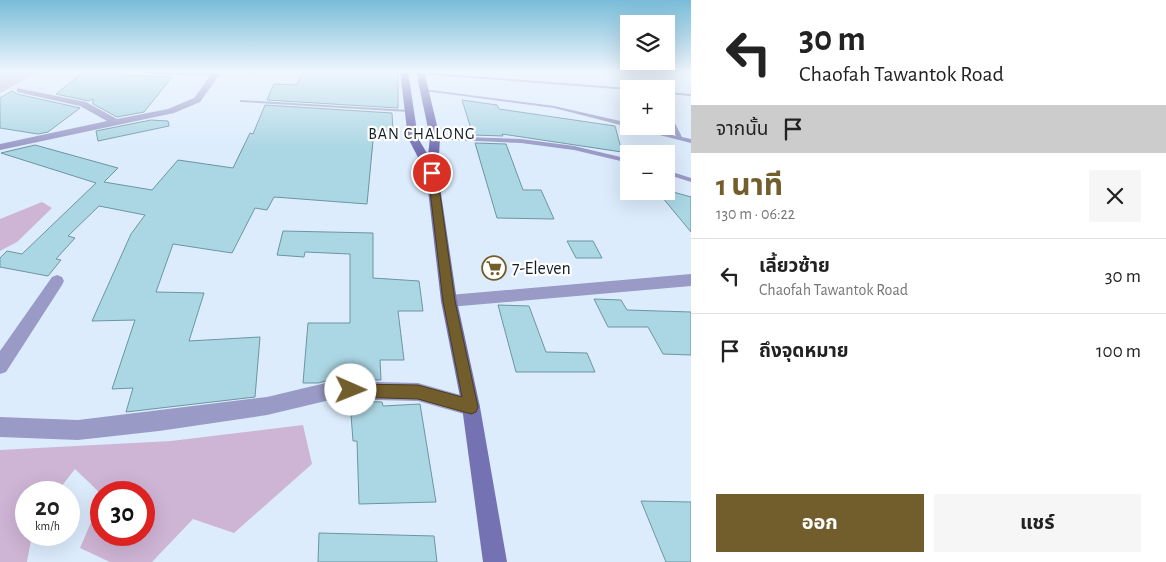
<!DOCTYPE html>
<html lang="th">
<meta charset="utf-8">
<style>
body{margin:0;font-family:"Alegreya Sans","Noto Sans Thai",sans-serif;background:#f6f6f6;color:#222;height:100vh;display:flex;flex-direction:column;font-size:19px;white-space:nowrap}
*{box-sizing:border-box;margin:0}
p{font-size:16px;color:#767676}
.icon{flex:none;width:28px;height:28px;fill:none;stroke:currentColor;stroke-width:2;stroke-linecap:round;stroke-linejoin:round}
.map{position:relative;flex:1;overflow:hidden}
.sheet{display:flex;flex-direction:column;background:#fff;width:475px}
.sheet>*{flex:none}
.hud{background:#fff;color:#222;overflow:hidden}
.buttons{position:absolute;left:620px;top:15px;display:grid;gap:10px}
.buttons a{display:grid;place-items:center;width:55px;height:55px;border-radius:0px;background:#fff;box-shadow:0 5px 20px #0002;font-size:25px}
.speed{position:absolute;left:15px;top:481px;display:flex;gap:10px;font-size:25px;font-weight:700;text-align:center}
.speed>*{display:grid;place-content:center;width:65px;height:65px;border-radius:50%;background:#fff;box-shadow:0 5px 20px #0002;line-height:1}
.speed small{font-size:12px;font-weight:400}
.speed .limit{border:8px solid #d22;background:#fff;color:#111}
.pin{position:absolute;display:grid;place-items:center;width:42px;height:42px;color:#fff;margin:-21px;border:2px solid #fff;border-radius:50%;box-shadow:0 1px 5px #0007}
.me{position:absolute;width:55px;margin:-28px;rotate:91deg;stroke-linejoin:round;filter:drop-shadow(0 0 4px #0008)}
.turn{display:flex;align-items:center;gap:18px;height:105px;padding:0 25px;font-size:22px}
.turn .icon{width:65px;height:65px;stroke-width:2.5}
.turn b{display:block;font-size:35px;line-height:42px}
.then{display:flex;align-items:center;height:48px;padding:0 25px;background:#0003;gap:10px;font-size:19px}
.round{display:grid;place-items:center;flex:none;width:52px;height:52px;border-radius:0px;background:#f6f6f6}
.head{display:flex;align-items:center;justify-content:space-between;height:85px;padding:0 25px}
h1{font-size:30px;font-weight:700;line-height:38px;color:#725d2c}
.primary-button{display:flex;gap:10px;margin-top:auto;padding:10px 25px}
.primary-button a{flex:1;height:58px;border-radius:0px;background:#725d2c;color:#fff;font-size:20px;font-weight:700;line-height:58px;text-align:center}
.primary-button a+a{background:#f6f6f6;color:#222}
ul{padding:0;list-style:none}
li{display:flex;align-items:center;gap:15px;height:75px;padding:0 25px;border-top:1px solid #e0e0e0}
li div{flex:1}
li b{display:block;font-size:19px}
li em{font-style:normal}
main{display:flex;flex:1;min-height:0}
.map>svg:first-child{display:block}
</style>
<main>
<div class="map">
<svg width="691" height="562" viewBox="0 0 691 562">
<rect width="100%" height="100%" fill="#dcecfd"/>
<!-- green -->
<path fill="#ceb4d5" d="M 0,71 L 40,71 L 0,93 Z
M 42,202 L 52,208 L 17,242 L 0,251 L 0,219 Z
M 303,425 L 312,464 L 234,533 L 193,519 L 152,562 L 110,562 L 80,548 L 101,499 L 101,535 L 144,535 L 144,492 L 101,494 L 75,469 L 57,492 L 26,492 L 26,535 L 32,535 L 27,562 L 0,562 L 0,450 L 171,441 Z"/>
<!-- building -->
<path fill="#abd6e3" stroke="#6c95a2" d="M 85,71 L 125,71 L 121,75 L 172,77 L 144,112 L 117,117 L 93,104 L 93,99 L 89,101 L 56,94 Z
M 302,71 L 398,74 L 398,108 L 267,100 L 274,84 L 297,85 Z
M 12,91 L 17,94 L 80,108 L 48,132 L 38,134 L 0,128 L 0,98 Z
M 462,100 L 497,105 L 499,109 L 615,126 L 622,152 L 502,134 L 503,136 L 473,135 Z
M 265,105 L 392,113 L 393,131 L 374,130 L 367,204 L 274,197 L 267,210 L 255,208 L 232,253 L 173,244 L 156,292 L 204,293 L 189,341 L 260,337 L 255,397 L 126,412 L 133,388 L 112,389 L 135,320 L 92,321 L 131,234 L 145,215 L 99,206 L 68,236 L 75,238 L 56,259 L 61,260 L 48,276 L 0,267 L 0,258 L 7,251 L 22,254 L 96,183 L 1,153 L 35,145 L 118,168 L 104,182 L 152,190 L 178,160 L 233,168 L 250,133 L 253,134 Z
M 151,120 L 168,121 L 169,126 L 98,141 L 96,131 Z
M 475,143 L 506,144 L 523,190 L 541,190 L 554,219 L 497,218 Z
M 666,190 L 691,197 L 691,232 L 657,191 Z
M 283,231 L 373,233 L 373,278 L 419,281 L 423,311 L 398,311 L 404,360 L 380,360 L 381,380 L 334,379 L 318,383 L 303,383 L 308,323 L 350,323 L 350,254 L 305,252 L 304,257 L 277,255 Z
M 567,241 L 593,241 L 602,258 L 576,258 Z
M 594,299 L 621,300 L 627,310 L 691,312 L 691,355 L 663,354 L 648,327 L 608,327 Z
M 498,305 L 529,306 L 546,352 L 587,353 L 595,372 L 516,372 Z
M 350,401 L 382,402 L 383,406 L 420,404 L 436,502 L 359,504 L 357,441 L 353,441 Z
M 641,501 L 691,502 L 691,562 L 666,562 Z
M 319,533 L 434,536 L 437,562 L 318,562 Z"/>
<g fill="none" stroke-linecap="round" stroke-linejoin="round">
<!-- lane -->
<path fill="#9a9ac6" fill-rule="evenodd" d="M 419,72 L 629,88 L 631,89 L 629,89 L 629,90 L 421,74 L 419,73 Z
M 423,89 L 554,106 L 629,123 L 629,126 L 639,126 L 676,136 L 666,115 L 666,108 L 668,109 L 682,137 L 691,139 L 691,143 L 554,108 L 425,91 L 423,90 Z
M 666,92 L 691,94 L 691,96 L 666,94 Z
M 240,100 L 409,110 L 411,111 L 409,112 L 242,102 L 240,102 Z
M 435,136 L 521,139 L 574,146 L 629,159 L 629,163 L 574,150 L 521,143 L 433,139 L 433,137 Z
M 666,170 L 691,178 L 691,182 L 666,174 Z"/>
<!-- street -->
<path fill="#9a9ac6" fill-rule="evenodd" d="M 144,71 L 220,71 L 220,74 L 200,102 L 174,113 L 0,150 L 0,144 L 107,121 L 80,106 L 17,92 L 17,88 L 86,102 L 117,119 L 168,109 L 194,98 L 210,76 L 148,74 Z
M 691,274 L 691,286 L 449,307 L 443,306 L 441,301 L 443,296 L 449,295 Z
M 57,275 L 62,277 L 64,281 L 62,285 L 6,372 L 0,374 L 0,351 L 52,277 Z
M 334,381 L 418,383 L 471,398 L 478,400 L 480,407 L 478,414 L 471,416 L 418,401 L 334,399 L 267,415 L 159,431 L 78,440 L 0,437 L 0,417 L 78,420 L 267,397 Z"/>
<!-- secondary -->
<path fill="#7572b3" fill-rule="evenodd" d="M 400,71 L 408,71 L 418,138 L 428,155 L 430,138 L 416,71 L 424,71 L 440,138 L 438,173 L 457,301 L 480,407 L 507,562 L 483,562 L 462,407 L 441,301 L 426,173 L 408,138 Z"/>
</g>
<!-- sky -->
<linearGradient id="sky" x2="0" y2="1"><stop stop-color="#79bcd8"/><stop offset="0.48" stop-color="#eff6fe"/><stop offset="1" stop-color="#eff6fe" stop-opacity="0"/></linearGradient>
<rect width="691" height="149" fill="url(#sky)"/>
<!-- route -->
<path fill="#725d2c" stroke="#4a3c1d" d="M 432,170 L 437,173 L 455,301 L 478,407 L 476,412 L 471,414 L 418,399 L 351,397 L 346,395 L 344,390 L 346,386 L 351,384 L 418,385 L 462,397 L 443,301 L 428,173 Z"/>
<!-- icons -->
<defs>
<g id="supermarket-ring" transform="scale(1.25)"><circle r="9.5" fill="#fff" stroke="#725d2c" stroke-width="1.5"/><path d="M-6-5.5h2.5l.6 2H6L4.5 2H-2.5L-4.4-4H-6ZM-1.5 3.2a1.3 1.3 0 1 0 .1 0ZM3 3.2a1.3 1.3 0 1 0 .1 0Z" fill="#725d2c"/></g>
</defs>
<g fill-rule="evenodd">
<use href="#supermarket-ring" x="494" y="268"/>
</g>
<g text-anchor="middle" stroke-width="4.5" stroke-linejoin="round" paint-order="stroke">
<!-- far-quarter labels -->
<g font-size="16" letter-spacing="1" fill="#141d27" stroke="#fff">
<text x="422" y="139">BAN CHALONG</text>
</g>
<!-- poi labels -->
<g font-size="18" fill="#141d27" stroke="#fff" text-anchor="start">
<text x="512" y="274">7-Eleven</text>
</g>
</g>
</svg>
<div class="buttons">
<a><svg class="icon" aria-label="layers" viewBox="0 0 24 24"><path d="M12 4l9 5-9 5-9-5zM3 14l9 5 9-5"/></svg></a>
<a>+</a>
<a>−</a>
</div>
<div class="speed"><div>20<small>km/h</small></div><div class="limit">30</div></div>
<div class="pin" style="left:432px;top:173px;background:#d93025"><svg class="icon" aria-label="arrive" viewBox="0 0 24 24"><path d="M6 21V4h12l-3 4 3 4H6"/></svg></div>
<svg class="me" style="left:351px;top:390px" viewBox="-20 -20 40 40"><circle r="19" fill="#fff"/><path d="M0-13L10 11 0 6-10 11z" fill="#725d2c"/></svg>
</div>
<section class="sheet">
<div class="hud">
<div class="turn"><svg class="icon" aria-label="left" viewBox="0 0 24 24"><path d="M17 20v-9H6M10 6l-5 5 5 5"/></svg><div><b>30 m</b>Chaofah Tawantok Road</div></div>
<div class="then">จากนั้น<svg class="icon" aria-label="arrive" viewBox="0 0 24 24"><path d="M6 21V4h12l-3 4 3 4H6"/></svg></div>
</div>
<div class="head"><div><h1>1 นาที</h1><p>130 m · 06:22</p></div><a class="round"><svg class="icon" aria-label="close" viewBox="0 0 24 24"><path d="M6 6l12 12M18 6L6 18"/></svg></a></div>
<ul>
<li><svg class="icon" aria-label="left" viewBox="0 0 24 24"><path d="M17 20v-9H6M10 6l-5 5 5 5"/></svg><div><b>เลี้ยวซ้าย</b><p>Chaofah Tawantok Road</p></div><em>30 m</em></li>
<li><svg class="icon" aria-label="arrive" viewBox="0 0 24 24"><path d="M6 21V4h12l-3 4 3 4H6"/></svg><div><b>ถึงจุดหมาย</b></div><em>100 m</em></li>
</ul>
<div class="primary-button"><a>ออก</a><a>แชร์</a></div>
</section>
</main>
